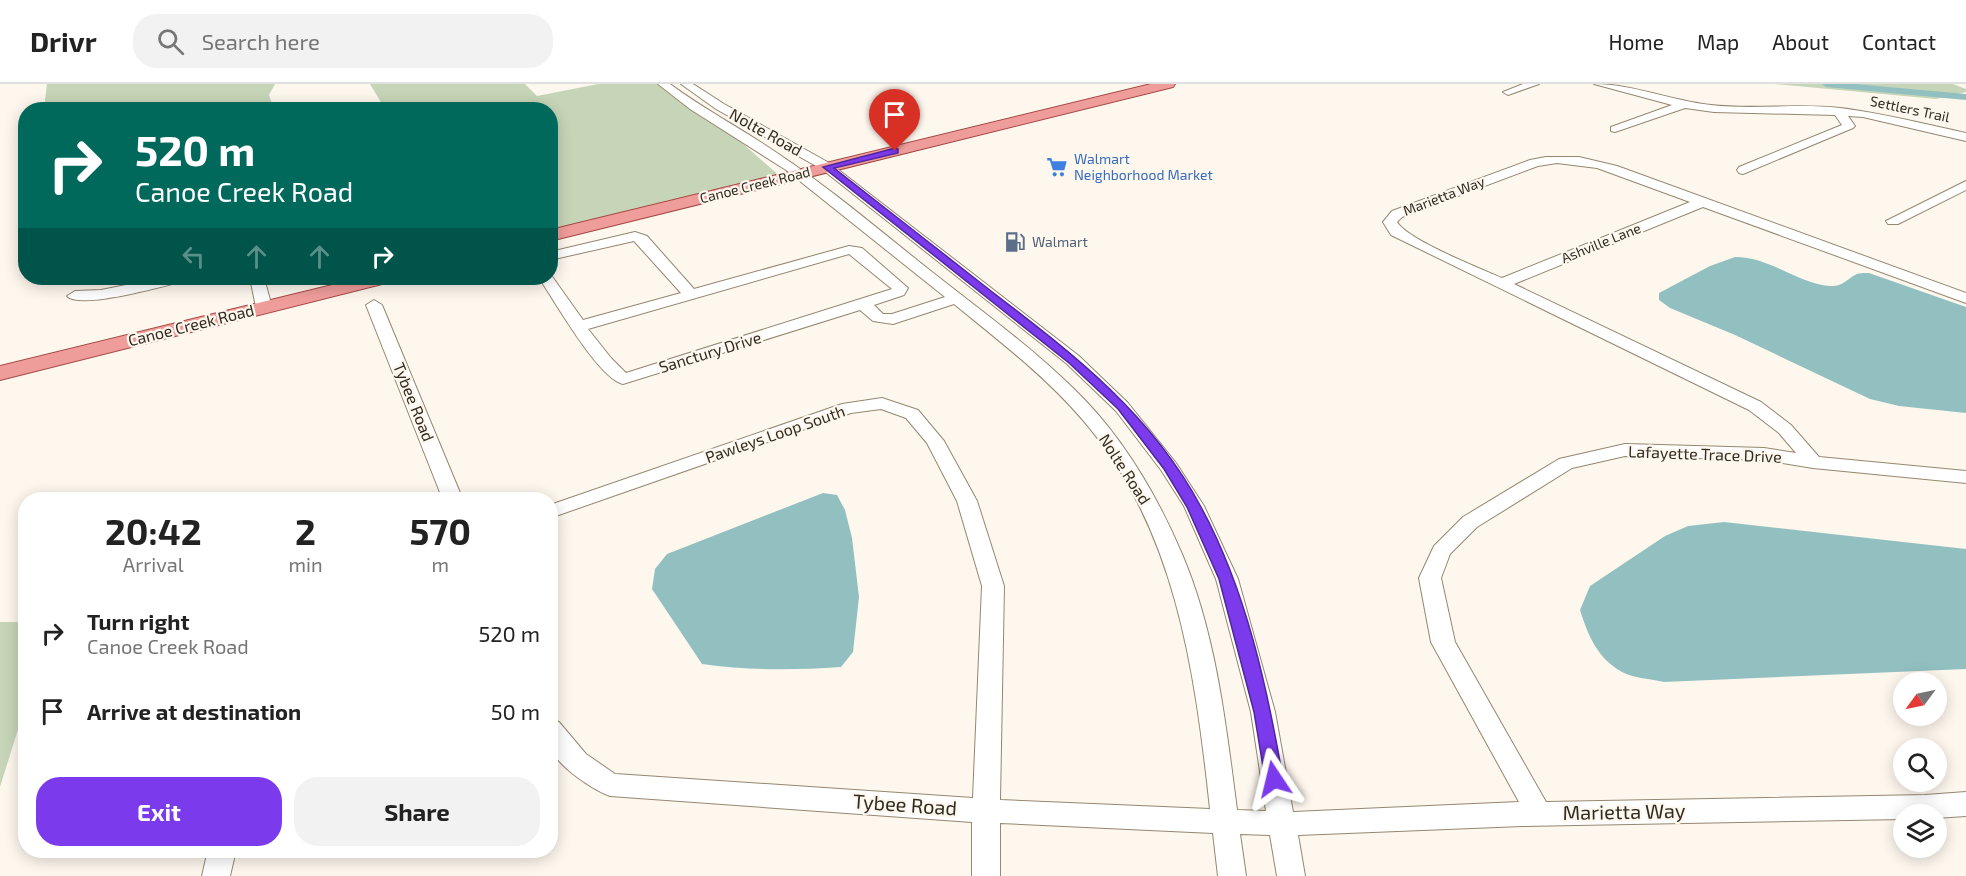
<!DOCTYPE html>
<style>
body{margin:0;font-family:"Exo 2",sans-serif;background:#f2f2f2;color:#222;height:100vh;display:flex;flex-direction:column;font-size:22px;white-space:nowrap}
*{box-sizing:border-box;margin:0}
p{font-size:20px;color:#767676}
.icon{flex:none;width:33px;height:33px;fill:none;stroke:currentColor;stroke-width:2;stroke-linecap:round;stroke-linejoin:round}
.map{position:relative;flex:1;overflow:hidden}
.sheet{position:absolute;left:18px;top:408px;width:540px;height:366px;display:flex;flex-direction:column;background:#fff;border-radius:24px;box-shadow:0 3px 15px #0003}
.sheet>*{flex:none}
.hud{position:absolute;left:18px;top:18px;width:540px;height:183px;border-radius:24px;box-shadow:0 3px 15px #0003;background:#00695c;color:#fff;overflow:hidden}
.needle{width:39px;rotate:237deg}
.buttons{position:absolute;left:1893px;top:588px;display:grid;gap:12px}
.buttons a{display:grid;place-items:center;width:54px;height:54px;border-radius:50%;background:#fff;box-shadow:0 3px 15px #0003;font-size:30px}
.pin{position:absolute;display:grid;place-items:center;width:51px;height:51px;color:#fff;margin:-62px -26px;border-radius:50% 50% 50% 0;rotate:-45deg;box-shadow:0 0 6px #0007}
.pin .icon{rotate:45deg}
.me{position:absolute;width:66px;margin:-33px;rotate:350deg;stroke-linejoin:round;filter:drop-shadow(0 0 4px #0008)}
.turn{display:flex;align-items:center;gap:21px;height:126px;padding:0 18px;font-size:27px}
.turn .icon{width:78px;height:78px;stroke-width:2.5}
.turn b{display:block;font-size:42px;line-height:51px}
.lanes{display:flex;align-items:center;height:57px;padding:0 18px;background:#0003;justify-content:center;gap:30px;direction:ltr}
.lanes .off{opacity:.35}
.eta{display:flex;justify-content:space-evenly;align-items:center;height:102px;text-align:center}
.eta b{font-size:36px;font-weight:700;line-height:42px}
.action{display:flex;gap:12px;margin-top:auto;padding:12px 18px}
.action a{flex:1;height:69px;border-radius:24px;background:#7c3aed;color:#fff;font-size:24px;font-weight:700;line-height:69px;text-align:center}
.action a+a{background:#f2f2f2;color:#222}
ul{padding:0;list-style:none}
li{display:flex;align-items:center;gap:18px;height:78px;padding:0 18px}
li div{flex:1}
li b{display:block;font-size:22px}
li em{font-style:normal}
header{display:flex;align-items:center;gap:36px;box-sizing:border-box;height:84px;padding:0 30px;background:#fff;border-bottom:2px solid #e0e0e0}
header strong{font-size:28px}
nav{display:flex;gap:33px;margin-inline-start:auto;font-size:21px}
.search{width:420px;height:54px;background:#f2f2f2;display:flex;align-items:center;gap:15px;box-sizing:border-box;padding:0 21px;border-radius:24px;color:#767676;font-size:22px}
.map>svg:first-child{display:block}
</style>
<header>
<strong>Drivr</strong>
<div class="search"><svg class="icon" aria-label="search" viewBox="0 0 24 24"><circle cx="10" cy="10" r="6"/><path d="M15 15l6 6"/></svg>Search here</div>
<nav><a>Home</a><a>Map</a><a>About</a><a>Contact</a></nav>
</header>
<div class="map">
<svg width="1966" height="792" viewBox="0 0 1966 792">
<rect width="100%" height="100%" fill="#fef7ee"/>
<!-- green -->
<path fill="#c6d5b8" d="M 47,0 L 275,0 L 269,11 L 274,25 L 44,25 Z
M 370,0 L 525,0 L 537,12 L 598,0 L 657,0 L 682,20 L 733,51 L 781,93 L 551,147 L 550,26 L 385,25 Z
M 1774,0 L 1953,0 L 1966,5 L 1966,8 L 1936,15 Z
M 0,538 L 20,538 L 25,554 L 25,623 L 0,703 Z"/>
<!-- water -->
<path fill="#92c0c1" d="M 1735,173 C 1771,173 1798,200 1830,202 C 1842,203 1846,196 1855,191 C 1858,189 1865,189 1869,189 L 1966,223 L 1966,329 L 1899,322 L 1870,315 L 1735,251 L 1670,224 L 1659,216 L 1659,209 L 1710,182 Z
M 823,409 L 837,411 L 845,426 L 852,454 L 859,513 L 853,568 L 841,583 C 794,586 749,587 702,580 L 652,505 L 655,485 L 667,470 Z
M 1724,438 L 1966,465 L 1966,585 L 1664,598 C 1651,595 1633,594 1622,588 C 1597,574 1588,551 1580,526 L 1590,502 L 1665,452 L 1688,442 Z"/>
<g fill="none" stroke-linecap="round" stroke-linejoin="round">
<!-- canal -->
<path fill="#92c0c1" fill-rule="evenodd" d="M 1822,0 L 1855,0 L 1966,10 L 1966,16 L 1826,3 Z"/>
<!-- minor casing -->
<g stroke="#958770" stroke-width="2">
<path id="minor" d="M 658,0 L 670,0 C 705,26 744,46 780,71 C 831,105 879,146 927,184 C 976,223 1028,260 1073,304 C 1121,350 1156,409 1182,470 C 1216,550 1226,640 1237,726 L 1266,727 L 1251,628 L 1216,495 L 1184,422 L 1161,386 L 1116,327 L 1067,280 L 823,86 L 716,25 L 681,0 L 693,0 L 724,20 L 831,80 L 1079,272 L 1128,319 L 1176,379 L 1204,422 L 1238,495 L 1275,628 L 1293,728 L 1519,718 L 1431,558 L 1419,494 L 1434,462 L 1463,433 L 1559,375 L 1625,360 L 1764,364 L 1796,369 L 1779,349 L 1749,326 L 1391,151 L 1383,138 L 1392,127 L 1530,76 L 1546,73 L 1579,73 L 1617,82 L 1966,209 L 1966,219 L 1703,123 L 1514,200 L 1761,318 L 1791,341 L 1819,373 L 1966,387 L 1966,399 L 1813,384 L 1764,376 L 1625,372 L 1572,384 L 1477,443 L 1450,470 L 1441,494 L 1455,558 L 1546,718 L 1925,711 L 1966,708 L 1966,732 L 1936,734 L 1936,730 L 1904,730 L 1904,735 L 1522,742 L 1298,751 L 1305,792 L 1277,792 L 1270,751 L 1240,750 L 1246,792 L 1218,792 L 1213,749 L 1000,739 L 1000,792 L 972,792 L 972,738 L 610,712 C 593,706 557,682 551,664 C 548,657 550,643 550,635 L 559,638 L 586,670 L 615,690 L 973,714 L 982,502 L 957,417 L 927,359 L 906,334 L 881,325 L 851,329 L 550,434 L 550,421 L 842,320 L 882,314 L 918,326 L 944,357 L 977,417 L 1004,502 L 1000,716 L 1210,725 C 1195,587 1176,443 1082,335 C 1044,291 998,256 954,220 L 893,240 L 873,237 L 860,226 L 623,300 C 598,294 555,217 539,194 L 550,194 L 551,191 L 583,236 L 681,209 L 634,157 L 550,176 L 550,168 L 635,148 L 647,152 L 694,205 L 849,162 L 862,164 L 908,204 L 904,211 L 874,221 L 883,230 L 892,230 L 945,213 L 786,86 L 690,25 ZM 1557,79 L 1597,84 L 1690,118 L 1502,194 C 1479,184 1408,156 1397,138 L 1402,133 L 1538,82 ZM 849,170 L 892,205 L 626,289 L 611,274 L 588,245 Z
M 1523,0 L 1539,0 L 1508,11 L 1503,8 Z
M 1594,0 C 1633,0 1672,17 1711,21 C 1754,26 1798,19 1840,24 C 1882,29 1924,40 1966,49 L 1966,57 L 1863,33 L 1848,32 L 1855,42 L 1853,44 L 1743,90 L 1739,89 L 1737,86 L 1739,83 L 1842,41 L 1835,31 L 1714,28 L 1685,24 L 1615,48 L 1611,47 L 1611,43 L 1672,21 Z
M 1966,97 L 1966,106 L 1898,140 L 1888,140 L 1886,137 Z
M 161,194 L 186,194 L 184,197 C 164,202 80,226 67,212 L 75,207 L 101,206 Z
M 250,194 L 264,194 L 272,223 L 270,226 L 258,226 L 256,223 Z
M 374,216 L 382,221 L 463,416 L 443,416 L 366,221 Z
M 208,766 L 236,766 L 230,792 L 202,792 Z"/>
</g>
<!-- major casing -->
<g stroke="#a64a45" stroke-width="2">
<path id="major" d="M 1151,0 L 1175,0 L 1173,3 L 550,157 L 550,146 Z
M 361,194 L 393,194 L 390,198 L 0,296 L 0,282 Z"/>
</g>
<!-- minor -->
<use href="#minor" fill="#fff" fill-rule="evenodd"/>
<!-- major -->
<use href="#major" fill="#ef9d9b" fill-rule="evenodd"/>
</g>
<!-- route -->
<path fill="#7c3aed" stroke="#51269a" stroke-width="1.5" d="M 895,64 L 898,65 L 898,69 L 834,84 C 886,125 939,166 991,207 C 1073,270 1151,329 1201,423 C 1246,506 1267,602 1283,695 L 1281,700 L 1274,703 L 1268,700 L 1265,695 L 1254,628 L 1219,495 L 1187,423 L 1164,385 L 1118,325 L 1069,279 L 823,83 Z"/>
<!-- icons -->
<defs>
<g id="supermarket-bare" transform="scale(1.62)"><path d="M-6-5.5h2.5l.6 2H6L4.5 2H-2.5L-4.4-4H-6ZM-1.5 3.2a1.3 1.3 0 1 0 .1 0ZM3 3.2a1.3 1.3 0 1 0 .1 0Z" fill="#3f7fe0" stroke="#fef7ee" stroke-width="2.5" paint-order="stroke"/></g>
<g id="fuel-bare" transform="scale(1.62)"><path d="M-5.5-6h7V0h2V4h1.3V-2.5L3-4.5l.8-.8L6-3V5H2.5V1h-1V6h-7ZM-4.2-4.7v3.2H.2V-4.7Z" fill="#5c6f8a" stroke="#fef7ee" stroke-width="2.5" paint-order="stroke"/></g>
</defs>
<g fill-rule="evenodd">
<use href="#supermarket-bare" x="1057" y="83"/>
<use href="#fuel-bare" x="1015" y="158"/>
</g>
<g text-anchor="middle" stroke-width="4.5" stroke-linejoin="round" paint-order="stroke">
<!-- far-street labels -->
<g font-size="14" fill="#312b22" stroke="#fef7ee">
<text transform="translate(1910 25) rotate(12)" y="5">Settlers Trail</text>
<text transform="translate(755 101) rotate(-14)" y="5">Canoe Creek Road</text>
<text transform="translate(1444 112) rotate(-21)" y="5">Marietta Way</text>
<text transform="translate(1601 159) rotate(-22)" y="5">Ashville Lane</text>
</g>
<!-- far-shop labels -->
<g font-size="14" fill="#366cbe" stroke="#fef7ee" text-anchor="start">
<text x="1074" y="80">Walmart<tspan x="1074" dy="16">Neighborhood Market</tspan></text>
</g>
<!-- far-service labels -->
<g font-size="14" fill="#4e5e75" stroke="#fef7ee" text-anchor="start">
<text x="1032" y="163">Walmart</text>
</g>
<!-- street labels -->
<g font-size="16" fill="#312b22" stroke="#fef7ee">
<text transform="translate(766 48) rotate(29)" y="6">Nolte Road</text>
<text transform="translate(191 241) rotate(-14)" y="6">Canoe Creek Road</text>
<text transform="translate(710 268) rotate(-17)" y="6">Sanctury Drive</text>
<text transform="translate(414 318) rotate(68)" y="6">Tybee Road</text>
<text transform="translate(775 350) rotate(-19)" y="6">Pawleys Loop South</text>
<text transform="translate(1705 370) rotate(2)" y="6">Lafayette Trace Drive</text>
<text transform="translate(1125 385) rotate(57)" y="6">Nolte Road</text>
</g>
<!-- near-street labels -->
<g font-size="20" fill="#312b22" stroke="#fef7ee">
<text transform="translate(905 721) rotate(4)" y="7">Tybee Road</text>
<text transform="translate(1624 728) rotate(-1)" y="7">Marietta Way</text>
</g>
</g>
</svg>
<div class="buttons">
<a><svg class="needle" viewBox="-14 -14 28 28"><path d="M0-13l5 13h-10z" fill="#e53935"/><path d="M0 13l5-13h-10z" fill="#767676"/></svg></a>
<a><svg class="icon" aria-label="search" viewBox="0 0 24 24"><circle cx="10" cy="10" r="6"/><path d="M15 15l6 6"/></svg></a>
<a><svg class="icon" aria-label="layers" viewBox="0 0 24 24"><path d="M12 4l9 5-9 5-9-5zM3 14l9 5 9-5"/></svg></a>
</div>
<div class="pin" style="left:895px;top:67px;background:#d93025"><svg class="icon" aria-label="arrive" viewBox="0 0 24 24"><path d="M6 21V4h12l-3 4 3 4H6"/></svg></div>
<svg class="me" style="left:1274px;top:695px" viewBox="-20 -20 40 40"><path d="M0-17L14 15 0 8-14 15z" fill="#7c3aed" stroke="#fff" stroke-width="4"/></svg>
<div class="hud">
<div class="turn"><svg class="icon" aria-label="right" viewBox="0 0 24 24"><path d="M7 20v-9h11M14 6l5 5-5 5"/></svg><div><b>520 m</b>Canoe Creek Road</div></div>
<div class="lanes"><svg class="icon off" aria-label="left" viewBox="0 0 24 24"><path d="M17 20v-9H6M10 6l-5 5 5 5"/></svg><svg class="icon off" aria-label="ahead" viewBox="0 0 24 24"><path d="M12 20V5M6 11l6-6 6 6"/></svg><svg class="icon off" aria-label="ahead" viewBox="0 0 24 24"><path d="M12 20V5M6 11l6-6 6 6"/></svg><svg class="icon" aria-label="right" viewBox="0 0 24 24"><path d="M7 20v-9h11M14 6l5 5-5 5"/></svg></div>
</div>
<section class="sheet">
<div class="eta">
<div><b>20:42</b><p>Arrival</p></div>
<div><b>2</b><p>min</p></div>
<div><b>570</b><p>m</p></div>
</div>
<ul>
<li><svg class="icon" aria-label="right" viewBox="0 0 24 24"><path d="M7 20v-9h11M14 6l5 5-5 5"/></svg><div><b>Turn right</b><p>Canoe Creek Road</p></div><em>520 m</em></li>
<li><svg class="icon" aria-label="arrive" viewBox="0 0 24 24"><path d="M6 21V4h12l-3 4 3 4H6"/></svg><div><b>Arrive at destination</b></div><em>50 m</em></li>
</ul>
<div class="action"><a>Exit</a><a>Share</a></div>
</section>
</div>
